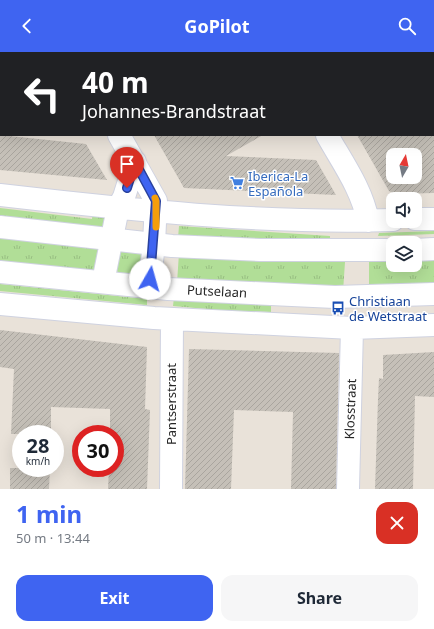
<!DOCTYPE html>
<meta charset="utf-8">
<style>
body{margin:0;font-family:"Noto Sans",sans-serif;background:#f6f6f7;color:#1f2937;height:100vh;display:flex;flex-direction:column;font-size:15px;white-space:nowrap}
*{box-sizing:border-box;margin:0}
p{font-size:13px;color:#747a83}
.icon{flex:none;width:22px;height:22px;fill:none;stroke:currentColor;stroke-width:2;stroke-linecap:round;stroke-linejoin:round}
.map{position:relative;height:437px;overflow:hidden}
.sheet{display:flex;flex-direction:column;background:#fff;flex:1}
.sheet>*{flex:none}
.top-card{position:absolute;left:0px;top:0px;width:434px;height:84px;box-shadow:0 4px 16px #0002;background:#202124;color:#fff;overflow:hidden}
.needle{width:26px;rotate:9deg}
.fabs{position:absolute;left:386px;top:96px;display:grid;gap:8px}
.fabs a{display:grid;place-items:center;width:36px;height:36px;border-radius:8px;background:#fff;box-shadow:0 4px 16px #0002;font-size:20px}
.speed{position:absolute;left:12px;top:373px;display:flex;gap:8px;font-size:20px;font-weight:700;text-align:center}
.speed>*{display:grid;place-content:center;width:52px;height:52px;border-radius:50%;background:#fff;box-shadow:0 4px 16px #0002;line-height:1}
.speed small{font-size:10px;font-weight:400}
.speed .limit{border:6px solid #d22;background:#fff;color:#111}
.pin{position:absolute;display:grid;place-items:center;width:34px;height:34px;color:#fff;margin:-41px -17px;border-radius:50% 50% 50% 0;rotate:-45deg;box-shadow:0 0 4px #0007}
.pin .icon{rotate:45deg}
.me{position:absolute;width:44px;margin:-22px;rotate:7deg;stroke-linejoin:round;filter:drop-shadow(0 0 3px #0008)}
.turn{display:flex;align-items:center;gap:14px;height:84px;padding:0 16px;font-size:18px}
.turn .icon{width:52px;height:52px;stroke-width:2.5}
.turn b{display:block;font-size:28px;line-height:34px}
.round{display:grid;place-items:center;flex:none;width:42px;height:42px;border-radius:12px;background:#f6f6f7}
.headline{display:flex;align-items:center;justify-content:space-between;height:68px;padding:0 16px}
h1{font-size:24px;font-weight:700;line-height:30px;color:#3f64f1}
.primary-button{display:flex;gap:8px;margin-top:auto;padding:8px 16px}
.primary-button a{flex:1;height:46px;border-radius:12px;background:#3f64f1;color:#fff;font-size:16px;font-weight:700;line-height:46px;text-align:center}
.primary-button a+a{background:#f6f6f7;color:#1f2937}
header{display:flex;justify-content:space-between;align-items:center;height:52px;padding:0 16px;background:#3f64f1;color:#fff;font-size:18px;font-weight:700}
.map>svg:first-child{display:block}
</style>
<header><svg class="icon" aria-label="back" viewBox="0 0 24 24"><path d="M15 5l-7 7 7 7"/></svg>GoPilot<svg class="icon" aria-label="search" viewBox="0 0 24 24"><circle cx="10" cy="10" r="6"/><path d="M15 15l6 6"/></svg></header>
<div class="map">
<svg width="434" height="437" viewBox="0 0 434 437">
<defs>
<pattern id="grass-tufts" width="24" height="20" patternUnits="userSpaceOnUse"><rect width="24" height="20" fill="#b1de97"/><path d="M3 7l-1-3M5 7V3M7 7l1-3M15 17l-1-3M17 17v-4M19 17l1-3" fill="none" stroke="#98be82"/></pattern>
<pattern id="building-hatch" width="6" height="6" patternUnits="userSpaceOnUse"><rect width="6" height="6" fill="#c5c0b8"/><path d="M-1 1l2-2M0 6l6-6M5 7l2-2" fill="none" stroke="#a9a59e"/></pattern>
</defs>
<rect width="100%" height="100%" fill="#e9e2d9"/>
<!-- grass -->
<path fill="url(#grass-tufts)" d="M 0,156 L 92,167 L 93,159 L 106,161 L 103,178 L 0,165 Z
M 179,174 L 330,184 L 330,189 L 178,186 Z
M 434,179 L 434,182 L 378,184 L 379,181 Z
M 0,181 L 103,193 L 98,225 L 0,214 Z
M 120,194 L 146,198 L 139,226 L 120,223 L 116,218 Z
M 179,201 L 269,208 L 345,210 L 343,240 L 177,231 Z
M 415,206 L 434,206 L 434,233 L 369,235 L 369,208 L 393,207 L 393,213 L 415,213 Z
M 0,232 L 147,247 L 147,253 L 0,239 Z
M 174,245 L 179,247 L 271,253 L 271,260 L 218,258 L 173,254 Z"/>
<!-- building -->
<path fill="url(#building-hatch)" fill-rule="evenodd" d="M 0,83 L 86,92 L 107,128 L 0,118 Z
M 154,83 L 263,83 L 226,104 L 316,108 L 336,143 L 184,136 Z
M 357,83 L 434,83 L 434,141 L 394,142 L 389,139 ZM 393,103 L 415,103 L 415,125 L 393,125 Z
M 0,278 L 147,295 L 145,357 L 150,358 L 147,437 L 108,437 L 109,416 L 115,416 L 115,382 L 110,382 L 110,357 L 51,355 L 51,382 L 11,382 L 14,317 L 0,315 Z
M 189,297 L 339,301 L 336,437 L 291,437 L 293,360 L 234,358 L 231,437 L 185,437 Z
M 434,300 L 434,345 L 415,344 L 413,437 L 375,437 L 378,347 L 379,326 L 383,327 L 383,303 Z
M 10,416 L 50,416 L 49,437 L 10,437 Z"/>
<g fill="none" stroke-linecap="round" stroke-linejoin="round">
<!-- street casing -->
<g stroke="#cfd2e0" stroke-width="24">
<path id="street" d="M 71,0 L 71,1
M 280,0 L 280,1
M 119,83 L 156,149 L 154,192 L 149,235
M 327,83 C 342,110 362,137 368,169
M 0,143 C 130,158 261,172 393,168
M 415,167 L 434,167
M 103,230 L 118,156 L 124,145 L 135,110
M 0,252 L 154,266 L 352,276 L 434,273
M 171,437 L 172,267
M 348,437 L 352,276"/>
</g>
<!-- secondary casing -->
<g stroke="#cfd2e0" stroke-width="24">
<path id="secondary" d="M 0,175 L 172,194 L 260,198 L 393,198
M 415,198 L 434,197
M 0,220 L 168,237 L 335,245 L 434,242"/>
</g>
<!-- street -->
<use href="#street" stroke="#fff" stroke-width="22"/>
<!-- secondary -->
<use href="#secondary" stroke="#fff" stroke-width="22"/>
</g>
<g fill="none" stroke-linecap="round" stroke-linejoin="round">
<!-- route casing -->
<g stroke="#29419d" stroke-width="10">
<path id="route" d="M 127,136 L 135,110 L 156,149 L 150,227"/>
</g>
<!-- route -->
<use href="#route" stroke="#3f64f1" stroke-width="7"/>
<!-- slow -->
<path stroke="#f59e0b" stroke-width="7" d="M 155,146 L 156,149 L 156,175"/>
</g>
<!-- icons -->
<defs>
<g id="supermarket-bare" transform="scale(1.08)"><path d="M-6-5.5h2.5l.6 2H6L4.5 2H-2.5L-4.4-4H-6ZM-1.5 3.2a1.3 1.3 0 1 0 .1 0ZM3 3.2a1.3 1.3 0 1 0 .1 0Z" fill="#3f7fe0" stroke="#fff" stroke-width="2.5" paint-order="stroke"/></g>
<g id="bus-bare" transform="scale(1.08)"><path d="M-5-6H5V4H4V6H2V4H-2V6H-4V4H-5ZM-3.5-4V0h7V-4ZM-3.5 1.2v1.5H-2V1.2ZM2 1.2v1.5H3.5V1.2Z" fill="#1a4fb4" stroke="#fff" stroke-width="2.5" paint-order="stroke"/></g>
</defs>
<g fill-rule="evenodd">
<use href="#supermarket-bare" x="237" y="131"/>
<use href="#bus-bare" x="338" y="256"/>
</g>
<g text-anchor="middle" stroke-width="3" stroke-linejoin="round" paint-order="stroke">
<!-- shop labels -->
<g font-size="13" fill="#366cbe" stroke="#fff" text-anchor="start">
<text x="248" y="129">Iberica-La<tspan x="248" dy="15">Española</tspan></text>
</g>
<!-- street labels -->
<g font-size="13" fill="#272727" stroke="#fff">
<text transform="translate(217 239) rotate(3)" y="5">Putselaan</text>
<text transform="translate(171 352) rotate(-90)" y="5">Pantserstraat</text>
<text transform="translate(350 357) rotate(-88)" y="5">Klosstraat</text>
</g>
<!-- transit labels -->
<g font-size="13" fill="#164399" stroke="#fff" text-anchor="start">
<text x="349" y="254">Christiaan<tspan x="349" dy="15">de Wetstraat</tspan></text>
</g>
</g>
</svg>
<div class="fabs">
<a><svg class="needle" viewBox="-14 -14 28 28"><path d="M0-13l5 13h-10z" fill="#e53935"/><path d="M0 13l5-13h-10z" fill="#747a83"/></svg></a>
<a><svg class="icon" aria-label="sound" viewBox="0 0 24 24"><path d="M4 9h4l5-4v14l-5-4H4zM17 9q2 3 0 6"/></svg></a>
<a><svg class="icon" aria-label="layers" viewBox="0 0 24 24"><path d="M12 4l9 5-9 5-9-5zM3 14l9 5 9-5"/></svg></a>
</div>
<div class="speed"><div>28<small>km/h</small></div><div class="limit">30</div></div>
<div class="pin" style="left:127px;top:136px;background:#d93025"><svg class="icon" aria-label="arrive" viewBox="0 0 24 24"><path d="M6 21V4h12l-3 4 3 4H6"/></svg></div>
<svg class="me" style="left:150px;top:227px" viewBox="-20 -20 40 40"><circle r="19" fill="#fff"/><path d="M0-13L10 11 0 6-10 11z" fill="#3f64f1"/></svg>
<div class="top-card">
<div class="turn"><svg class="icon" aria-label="left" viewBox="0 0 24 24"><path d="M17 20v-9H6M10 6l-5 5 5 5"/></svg><div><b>40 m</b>Johannes-Brandstraat</div></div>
</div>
</div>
<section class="sheet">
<div class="headline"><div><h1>1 min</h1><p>50 m · 13:44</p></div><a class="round" style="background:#d93025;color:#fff"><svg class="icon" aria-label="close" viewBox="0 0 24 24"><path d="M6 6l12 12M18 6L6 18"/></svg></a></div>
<div class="primary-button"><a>Exit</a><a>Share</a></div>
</section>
